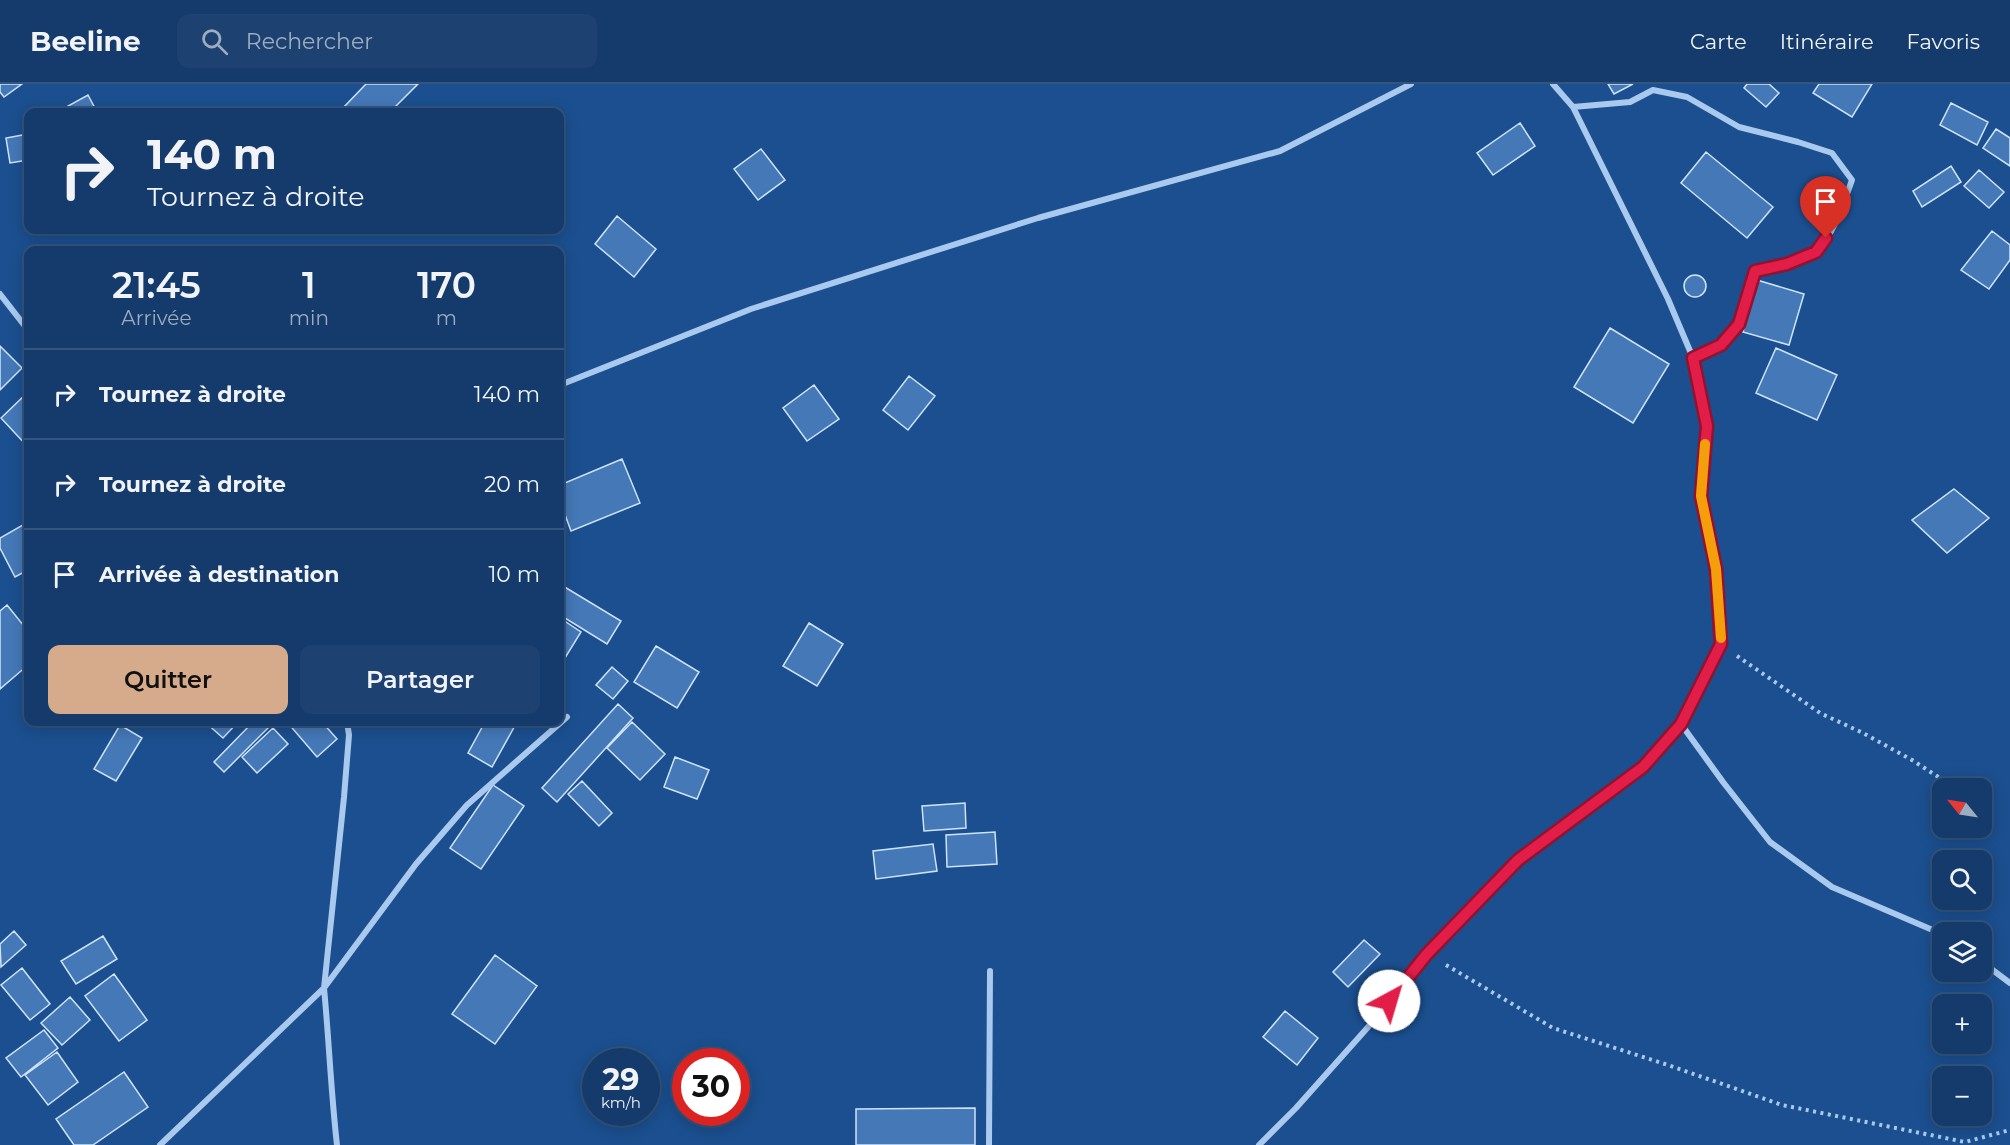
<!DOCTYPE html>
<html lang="fr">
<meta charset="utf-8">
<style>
body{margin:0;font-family:Montserrat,sans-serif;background:#1d4271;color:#f1f3f6;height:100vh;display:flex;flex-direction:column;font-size:22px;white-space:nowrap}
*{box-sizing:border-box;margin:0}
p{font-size:20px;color:#9dadc1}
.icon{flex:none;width:33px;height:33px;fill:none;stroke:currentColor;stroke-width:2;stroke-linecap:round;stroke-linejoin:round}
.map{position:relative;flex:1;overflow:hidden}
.drawer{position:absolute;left:24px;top:162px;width:540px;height:480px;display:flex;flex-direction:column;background:#143b6b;border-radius:12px;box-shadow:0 3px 15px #0003,0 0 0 2px #33557e}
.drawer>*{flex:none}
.top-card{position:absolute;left:24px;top:24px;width:540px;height:126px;border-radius:12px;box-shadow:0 3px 15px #0003,0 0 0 2px #33557e;background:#143b6b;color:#f1f3f6;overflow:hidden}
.needle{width:39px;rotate:300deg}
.fabs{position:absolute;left:1932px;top:694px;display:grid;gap:12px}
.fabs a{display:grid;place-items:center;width:60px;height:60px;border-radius:12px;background:#143b6b;box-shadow:0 3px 15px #0003,0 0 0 2px #33557e;font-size:30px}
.speed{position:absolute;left:582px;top:964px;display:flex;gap:12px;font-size:30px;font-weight:700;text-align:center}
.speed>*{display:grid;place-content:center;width:78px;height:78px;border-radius:50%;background:#143b6b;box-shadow:0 3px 15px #0003,0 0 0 2px #33557e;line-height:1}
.speed small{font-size:15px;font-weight:400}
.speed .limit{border:9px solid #d22;background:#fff;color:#111}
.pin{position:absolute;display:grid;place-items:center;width:51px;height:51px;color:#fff;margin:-62px -26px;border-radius:50% 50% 50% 0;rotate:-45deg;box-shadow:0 0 6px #0007}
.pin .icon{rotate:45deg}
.me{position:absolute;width:66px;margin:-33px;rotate:39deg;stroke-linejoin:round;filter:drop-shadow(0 0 4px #0008)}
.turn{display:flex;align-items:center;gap:21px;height:126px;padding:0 24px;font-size:27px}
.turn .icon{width:78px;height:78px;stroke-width:2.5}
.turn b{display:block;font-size:42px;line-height:51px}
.eta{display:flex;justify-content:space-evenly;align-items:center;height:102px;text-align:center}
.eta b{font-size:36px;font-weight:600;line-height:42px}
.primary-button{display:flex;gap:12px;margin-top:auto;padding:12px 24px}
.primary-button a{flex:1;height:69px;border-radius:12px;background:#d6ab8b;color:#111;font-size:24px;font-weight:600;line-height:69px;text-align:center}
.primary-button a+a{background:#1d4271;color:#f1f3f6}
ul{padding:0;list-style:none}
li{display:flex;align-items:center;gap:18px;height:90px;padding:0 24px;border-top:2px solid #33557e}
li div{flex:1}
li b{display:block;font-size:22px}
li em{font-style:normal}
header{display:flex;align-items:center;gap:36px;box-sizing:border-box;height:84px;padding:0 30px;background:#143b6b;border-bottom:2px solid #33557e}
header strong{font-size:28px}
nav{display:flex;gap:33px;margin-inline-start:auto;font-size:21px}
.search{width:420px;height:54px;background:#1d4271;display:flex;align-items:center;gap:15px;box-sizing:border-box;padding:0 21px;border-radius:12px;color:#9dadc1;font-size:22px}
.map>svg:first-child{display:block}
</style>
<header>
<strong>Beeline</strong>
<div class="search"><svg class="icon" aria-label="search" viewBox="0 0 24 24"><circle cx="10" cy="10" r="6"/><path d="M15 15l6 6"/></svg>Rechercher</div>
<nav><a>Carte</a><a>Itinéraire</a><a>Favoris</a></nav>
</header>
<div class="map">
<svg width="2010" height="1061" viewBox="0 0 2010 1061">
<rect width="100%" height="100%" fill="#1b4f8f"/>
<!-- building -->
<path fill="#4478b7" stroke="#cfe3fa" stroke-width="1.5" d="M 0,0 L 22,0 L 4,13 L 0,8 Z
M 366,0 L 418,0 L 390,28 L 348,28 L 343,24 Z
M 1608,0 L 1633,0 L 1614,10 Z
M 1747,0 L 1769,0 L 1779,9 L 1766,23 L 1744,4 Z
M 1819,0 L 1872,0 L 1852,33 L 1813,9 Z
M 88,11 L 97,28 L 71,28 L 68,22 Z
M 1951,19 L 1988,38 L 1977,61 L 1940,41 Z
M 1520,39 L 1535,62 L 1493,91 L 1477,69 Z
M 1996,45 L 2010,54 L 2010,82 L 1983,64 Z
M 28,50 L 28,76 L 10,79 L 6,54 Z
M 761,65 L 785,96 L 758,116 L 734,85 Z
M 1706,68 L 1773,123 L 1747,154 L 1681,99 Z
M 1951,82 L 1961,98 L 1922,123 L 1913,107 Z
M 1979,86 L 2004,108 L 1989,124 L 1964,102 Z
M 617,132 L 656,165 L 634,193 L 595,160 Z
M 1992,147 L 2010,161 L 2010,176 L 1989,205 L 1961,186 Z
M1684 202a11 11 0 1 1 22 0a11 11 0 1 1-22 0Z
M 1757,196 L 1804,210 L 1789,261 L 1743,248 Z
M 1610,244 L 1669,280 L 1633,339 L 1574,303 Z
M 0,262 L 22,284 L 0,306 Z
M 1776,264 L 1837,291 L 1817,336 L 1756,309 Z
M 909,292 L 935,312 L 908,346 L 883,326 Z
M 814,301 L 839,335 L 807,357 L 783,324 Z
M 25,311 L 28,315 L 28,363 L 1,334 Z
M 622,375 L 640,419 L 571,447 L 560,417 L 560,401 Z
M 1954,405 L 1989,434 L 1947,469 L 1912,436 Z
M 28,438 L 28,486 L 15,493 L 0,464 L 0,454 Z
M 563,502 L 621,537 L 607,560 L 560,531 L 560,507 Z
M 7,521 L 28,547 L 28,581 L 0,605 L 0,527 Z
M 560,534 L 581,548 L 560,582 Z
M 809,539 L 843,560 L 817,602 L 783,582 Z
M 656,562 L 699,588 L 677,624 L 634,598 Z
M 612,583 L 628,597 L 613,615 L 596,601 Z
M 618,620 L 633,634 L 557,718 L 542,704 Z
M 205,638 L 238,638 L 223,654 Z
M 253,638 L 274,638 L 224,688 L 214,678 Z
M 287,638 L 322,638 L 337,655 L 317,673 Z
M 485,638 L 517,638 L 492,683 L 468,669 Z
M 632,638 L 665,670 L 640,696 L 607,664 Z
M 120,641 L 142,654 L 116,697 L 94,685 Z
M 273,644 L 288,660 L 257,689 L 242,673 Z
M 675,673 L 709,686 L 697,715 L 664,703 Z
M 582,697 L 612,729 L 599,742 L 568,710 Z
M 493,701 L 524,722 L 481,785 L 450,764 Z
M 965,719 L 966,744 L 924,747 L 922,722 Z
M 995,748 L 997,780 L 947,783 L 946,751 Z
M 933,760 L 937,787 L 876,795 L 873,767 Z
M 14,847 L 26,861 L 1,883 L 0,860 Z
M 103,852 L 117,875 L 76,900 L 61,877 Z
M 1364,856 L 1380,870 L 1348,903 L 1333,888 Z
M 495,871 L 537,902 L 495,960 L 452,930 Z
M 22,884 L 50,920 L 30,936 L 1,901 Z
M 114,890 L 147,936 L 119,957 L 85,912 Z
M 70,913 L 90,936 L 62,961 L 41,939 Z
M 1285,927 L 1318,954 L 1297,981 L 1263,953 Z
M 44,946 L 58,964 L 21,993 L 6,974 Z
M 57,968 L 78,998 L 48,1021 L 25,991 Z
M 124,988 L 148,1023 L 93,1061 L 74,1061 L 56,1035 Z
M 975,1024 L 975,1061 L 856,1061 L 856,1025 Z"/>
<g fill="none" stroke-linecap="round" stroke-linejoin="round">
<!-- path -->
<path stroke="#a9c9ee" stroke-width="4" stroke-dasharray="3 4.5" stroke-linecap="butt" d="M 1737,572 L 1820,629 L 1863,649 L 1912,676 L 1957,705
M 1982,721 L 1994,729
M 1446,881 L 1553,944 L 1668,981 L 1782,1021 L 1965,1058 L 2010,1046"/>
<!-- street -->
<path stroke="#a9c9ee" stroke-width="6" d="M 1573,23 L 1630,18 L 1653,6 L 1687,13 L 1739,43 L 1798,58 L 1832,69 L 1852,96 C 1844,118 1834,150 1817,167 C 1808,177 1770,184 1755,187 L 1739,240 L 1721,261 L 1693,274
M 0,210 L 28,246
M 560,301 L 751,225 L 1038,134 L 1280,67 L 1411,0
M 1681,640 L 1723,698 L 1770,758 L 1832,803 L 1942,850
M 1982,878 L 2010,899
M 160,1061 L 324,904 L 344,713 L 349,651 L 347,638
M 337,1061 C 331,1009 329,956 324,904 L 416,780 L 467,721 L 567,633
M 989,1061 L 990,887
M 1259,1061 L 1296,1024 L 1377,933 L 1427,870 L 1518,776 L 1643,683 L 1681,640 L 1721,560 L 1716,485 L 1701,412 L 1707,342 L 1693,274 L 1668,215 L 1573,23 L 1553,0"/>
</g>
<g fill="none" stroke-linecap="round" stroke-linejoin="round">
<!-- route casing -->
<g stroke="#92132f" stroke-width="15">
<path id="route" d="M 1389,917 L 1427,870 L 1518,776 L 1643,683 L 1681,640 L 1721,560 L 1716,485 L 1701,412 L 1707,342 L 1693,274 L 1721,261 L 1739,240 L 1755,187 L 1787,180 L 1816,168 L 1826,154"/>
</g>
<!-- route -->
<use href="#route" stroke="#e11d48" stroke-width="10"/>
<!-- slow -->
<path stroke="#f59e0b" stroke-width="10" d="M 1705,360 L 1701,412 L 1716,485 L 1721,554"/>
</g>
</svg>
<div class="fabs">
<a><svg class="needle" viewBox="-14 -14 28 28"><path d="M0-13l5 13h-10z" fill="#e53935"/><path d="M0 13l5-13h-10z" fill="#9dadc1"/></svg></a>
<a><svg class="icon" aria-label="search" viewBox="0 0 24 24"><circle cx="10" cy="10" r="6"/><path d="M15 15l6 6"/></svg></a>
<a><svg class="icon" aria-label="layers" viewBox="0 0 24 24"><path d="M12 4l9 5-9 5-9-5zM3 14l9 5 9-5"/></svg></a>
<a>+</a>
<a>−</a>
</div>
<div class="speed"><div>29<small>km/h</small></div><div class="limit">30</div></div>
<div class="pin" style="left:1826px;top:154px;background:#d93025"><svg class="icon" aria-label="arrive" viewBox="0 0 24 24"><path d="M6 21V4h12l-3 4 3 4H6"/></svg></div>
<svg class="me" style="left:1389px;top:917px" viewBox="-20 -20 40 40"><circle r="19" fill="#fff"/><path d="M0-13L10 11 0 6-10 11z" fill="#e11d48"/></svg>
<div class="top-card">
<div class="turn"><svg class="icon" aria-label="right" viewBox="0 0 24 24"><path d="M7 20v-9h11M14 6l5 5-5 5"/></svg><div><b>140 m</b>Tournez à droite</div></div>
</div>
<section class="drawer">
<div class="eta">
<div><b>21:45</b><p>Arrivée</p></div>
<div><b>1</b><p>min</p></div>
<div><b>170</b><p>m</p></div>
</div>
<ul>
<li><svg class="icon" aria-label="right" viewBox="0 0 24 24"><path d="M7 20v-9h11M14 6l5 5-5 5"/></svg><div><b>Tournez à droite</b></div><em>140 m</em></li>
<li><svg class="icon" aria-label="right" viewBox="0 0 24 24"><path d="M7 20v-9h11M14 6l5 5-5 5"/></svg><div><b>Tournez à droite</b></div><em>20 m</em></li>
<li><svg class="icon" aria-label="arrive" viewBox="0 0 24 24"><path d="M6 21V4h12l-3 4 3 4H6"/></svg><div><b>Arrivée à destination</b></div><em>10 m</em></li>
</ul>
<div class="primary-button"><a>Quitter</a><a>Partager</a></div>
</section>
</div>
